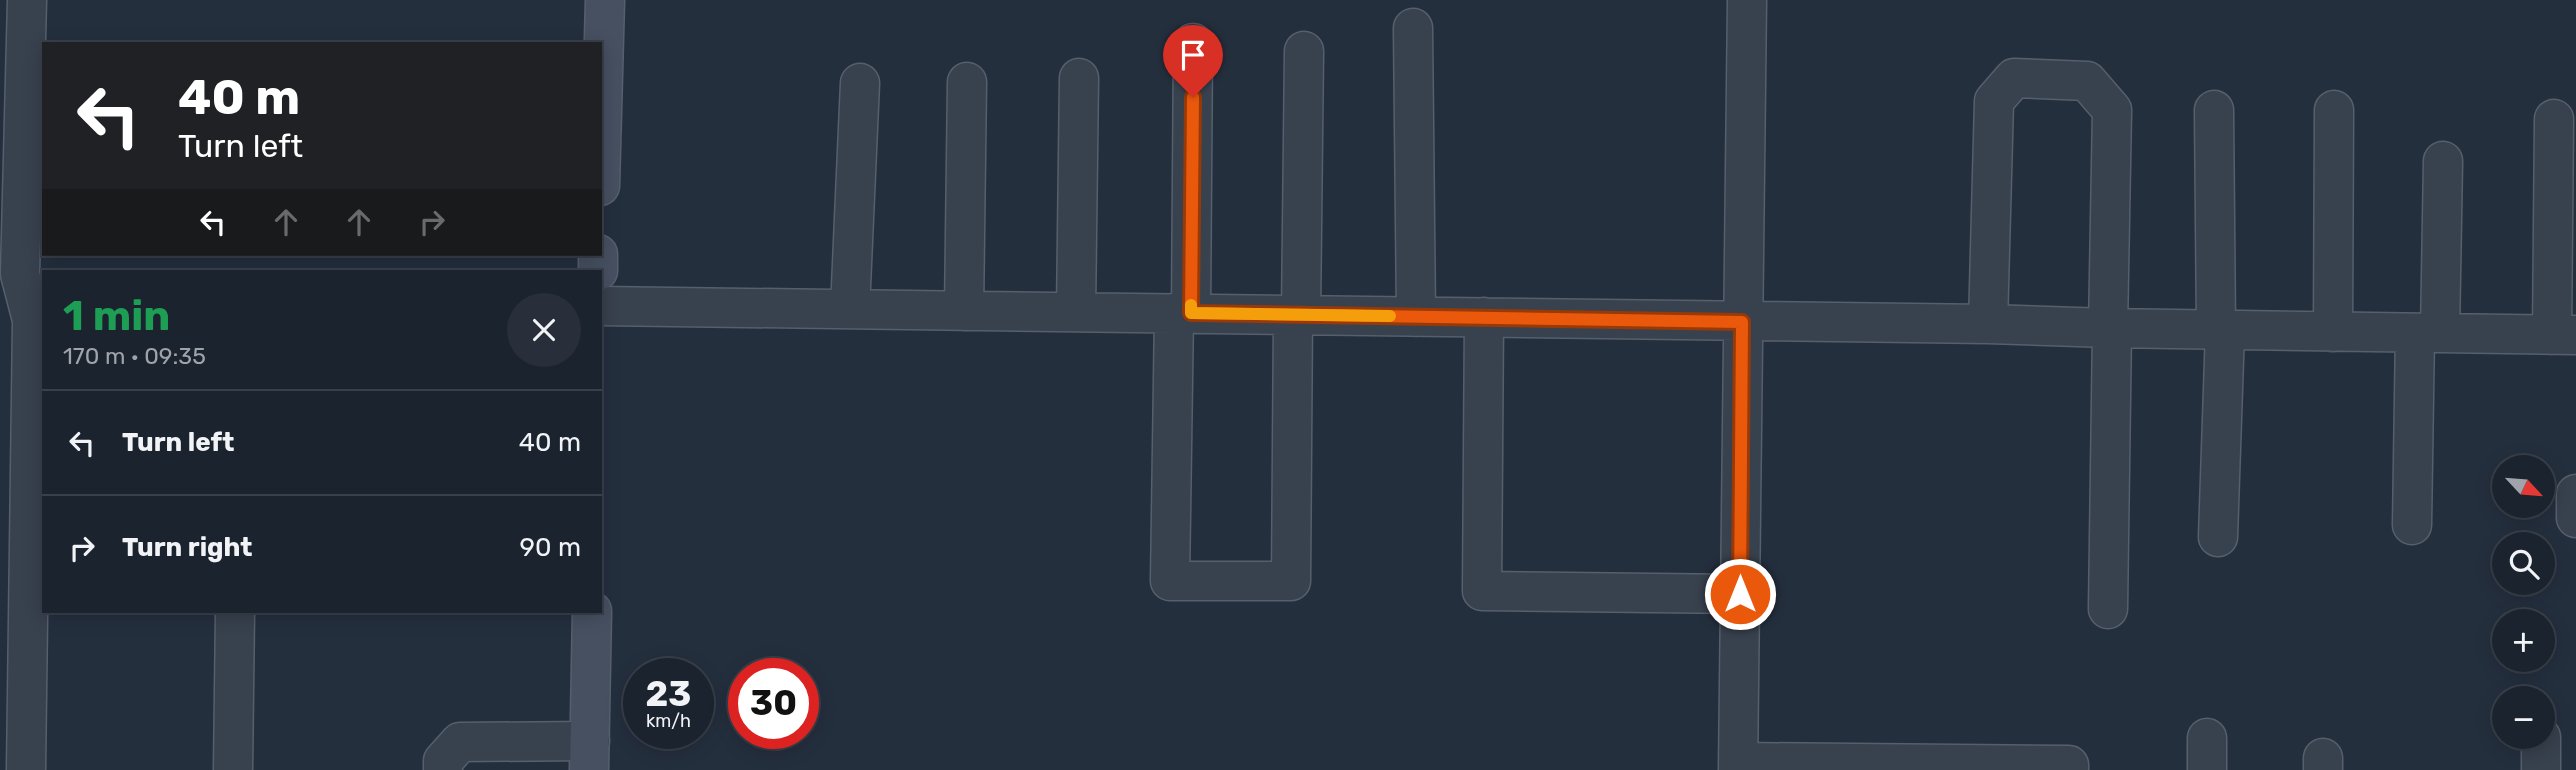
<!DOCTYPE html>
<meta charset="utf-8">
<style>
body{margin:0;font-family:Rubik,sans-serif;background:#282f3a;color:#f1f3f6;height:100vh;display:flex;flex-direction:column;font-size:26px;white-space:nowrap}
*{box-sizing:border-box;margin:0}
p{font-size:23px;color:#a0a4aa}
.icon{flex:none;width:38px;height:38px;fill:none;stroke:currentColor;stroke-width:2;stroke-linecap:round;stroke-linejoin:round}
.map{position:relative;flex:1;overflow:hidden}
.drawer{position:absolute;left:42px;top:270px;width:560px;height:343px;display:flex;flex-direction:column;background:#1b232e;border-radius:0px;box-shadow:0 4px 18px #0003,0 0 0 2px #39404a}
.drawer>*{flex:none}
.hud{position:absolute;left:42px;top:42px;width:560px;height:214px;border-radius:0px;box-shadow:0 4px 18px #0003,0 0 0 2px #39404a;background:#202124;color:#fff;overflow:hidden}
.needle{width:46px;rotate:116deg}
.buttons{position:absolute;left:2492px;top:455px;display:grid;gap:14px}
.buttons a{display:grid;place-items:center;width:63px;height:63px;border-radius:50%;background:#1b232e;box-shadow:0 4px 18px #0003,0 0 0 2px #39404a;font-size:35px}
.speed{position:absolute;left:623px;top:658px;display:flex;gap:14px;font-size:35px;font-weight:700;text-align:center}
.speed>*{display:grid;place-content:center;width:91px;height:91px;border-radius:50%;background:#1b232e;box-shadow:0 4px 18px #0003,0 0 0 2px #39404a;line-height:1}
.speed small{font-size:18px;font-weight:400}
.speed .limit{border:10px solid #d22;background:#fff;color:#111}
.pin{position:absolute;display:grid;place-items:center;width:60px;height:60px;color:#fff;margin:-72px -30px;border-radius:50% 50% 50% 0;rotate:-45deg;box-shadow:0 0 7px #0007}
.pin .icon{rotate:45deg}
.me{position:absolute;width:77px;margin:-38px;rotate:0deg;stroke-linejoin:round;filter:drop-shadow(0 0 5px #0008)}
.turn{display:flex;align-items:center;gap:24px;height:147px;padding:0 21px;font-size:32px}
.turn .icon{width:91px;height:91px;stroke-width:2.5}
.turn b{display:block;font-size:49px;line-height:60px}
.lanes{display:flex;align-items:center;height:66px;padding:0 21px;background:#0003;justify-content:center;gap:35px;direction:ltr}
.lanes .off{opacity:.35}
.round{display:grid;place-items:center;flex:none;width:74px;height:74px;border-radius:37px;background:#282f3a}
.head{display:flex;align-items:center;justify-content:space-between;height:119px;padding:0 21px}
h1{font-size:42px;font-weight:700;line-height:52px;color:#1e9e55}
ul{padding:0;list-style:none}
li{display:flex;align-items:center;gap:21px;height:105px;padding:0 21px;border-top:2px solid #39404a}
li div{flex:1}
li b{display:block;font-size:26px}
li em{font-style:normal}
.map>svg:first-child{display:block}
</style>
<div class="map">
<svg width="2576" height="770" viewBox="0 0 2576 770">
<rect width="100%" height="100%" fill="#242f3e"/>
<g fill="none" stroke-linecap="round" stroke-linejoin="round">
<!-- street casing -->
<g stroke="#565f6c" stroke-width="41">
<path id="street" d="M 1413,28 L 1416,317
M 2214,110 L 2216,330
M 600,306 L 1988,324 L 2108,328 L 2576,335
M 850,309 L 860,83
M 964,311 L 967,82
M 1076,312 L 1079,78
M 1174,313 L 1170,581 L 1291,581 L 1293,315
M 1191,313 L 1193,43
M 1301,315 L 1304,51
M 1484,317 L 1482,591 L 1740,594
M 1988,324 L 1994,101 L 2014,78 L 2087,81 L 2112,110 L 2108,328
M 2333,332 L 2334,110
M 2440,333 L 2443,161
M 2552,335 L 2554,119
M 2576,518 L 2576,494
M 2412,525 L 2415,333
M 2218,537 L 2225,330
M 2108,609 L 2112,328
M 2541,737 L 2541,770
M 2207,738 L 2207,770
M 1738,762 L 2069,765 L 2069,770
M 26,770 L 32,320 L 20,274 L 27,0
M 233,770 L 235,611
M 443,770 L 443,761 L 460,742 L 590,741
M 1738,770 L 1747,0
M 2323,770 L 2323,758"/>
</g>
<!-- secondary casing -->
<g stroke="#565f6c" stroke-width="41">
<path id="secondary" d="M 600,186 L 605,0
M 598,271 L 598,254
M 589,770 L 592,611"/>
</g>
<!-- street -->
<use href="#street" stroke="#38414e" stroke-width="38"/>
<!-- secondary -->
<use href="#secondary" stroke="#465061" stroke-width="38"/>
</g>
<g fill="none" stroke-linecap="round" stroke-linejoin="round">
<!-- route casing -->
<g stroke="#983908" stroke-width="18">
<path id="route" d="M 1193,97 L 1191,313 L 1742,322 L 1740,594"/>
</g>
<!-- route -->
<use href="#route" stroke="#ea580c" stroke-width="12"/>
<!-- slow -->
<path stroke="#f59e0b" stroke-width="12" d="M 1191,305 L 1191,313 L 1390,316"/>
</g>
</svg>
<div class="buttons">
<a><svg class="needle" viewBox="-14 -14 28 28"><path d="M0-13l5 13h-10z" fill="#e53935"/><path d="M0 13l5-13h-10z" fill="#a0a4aa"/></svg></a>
<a><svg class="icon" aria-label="search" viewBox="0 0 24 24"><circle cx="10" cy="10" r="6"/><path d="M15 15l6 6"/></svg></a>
<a>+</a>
<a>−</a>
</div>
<div class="speed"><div>23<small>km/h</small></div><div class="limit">30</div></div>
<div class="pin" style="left:1193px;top:97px;background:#d93025"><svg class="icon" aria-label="arrive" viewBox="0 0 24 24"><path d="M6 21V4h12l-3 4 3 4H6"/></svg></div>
<svg class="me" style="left:1740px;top:594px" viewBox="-20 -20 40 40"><circle r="17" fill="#ea580c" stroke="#fff" stroke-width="3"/><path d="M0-11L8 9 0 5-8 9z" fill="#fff"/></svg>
<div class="hud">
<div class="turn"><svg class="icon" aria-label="left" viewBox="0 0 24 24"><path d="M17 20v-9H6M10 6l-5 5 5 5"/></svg><div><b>40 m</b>Turn left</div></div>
<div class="lanes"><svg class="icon" aria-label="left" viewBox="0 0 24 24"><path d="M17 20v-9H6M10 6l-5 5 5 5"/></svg><svg class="icon off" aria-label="ahead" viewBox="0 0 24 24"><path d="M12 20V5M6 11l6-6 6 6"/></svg><svg class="icon off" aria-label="ahead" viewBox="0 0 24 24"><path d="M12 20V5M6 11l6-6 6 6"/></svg><svg class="icon off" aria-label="right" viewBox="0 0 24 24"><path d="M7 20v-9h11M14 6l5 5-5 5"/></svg></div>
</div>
<section class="drawer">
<div class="head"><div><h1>1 min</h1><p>170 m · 09:35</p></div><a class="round"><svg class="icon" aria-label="close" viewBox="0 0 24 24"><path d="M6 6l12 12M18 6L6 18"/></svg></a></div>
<ul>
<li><svg class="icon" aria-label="left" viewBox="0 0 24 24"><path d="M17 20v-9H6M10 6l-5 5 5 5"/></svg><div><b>Turn left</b></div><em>40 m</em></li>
<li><svg class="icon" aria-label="right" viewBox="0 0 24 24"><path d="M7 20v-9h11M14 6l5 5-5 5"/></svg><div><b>Turn right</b></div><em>90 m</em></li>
</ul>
</section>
</div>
